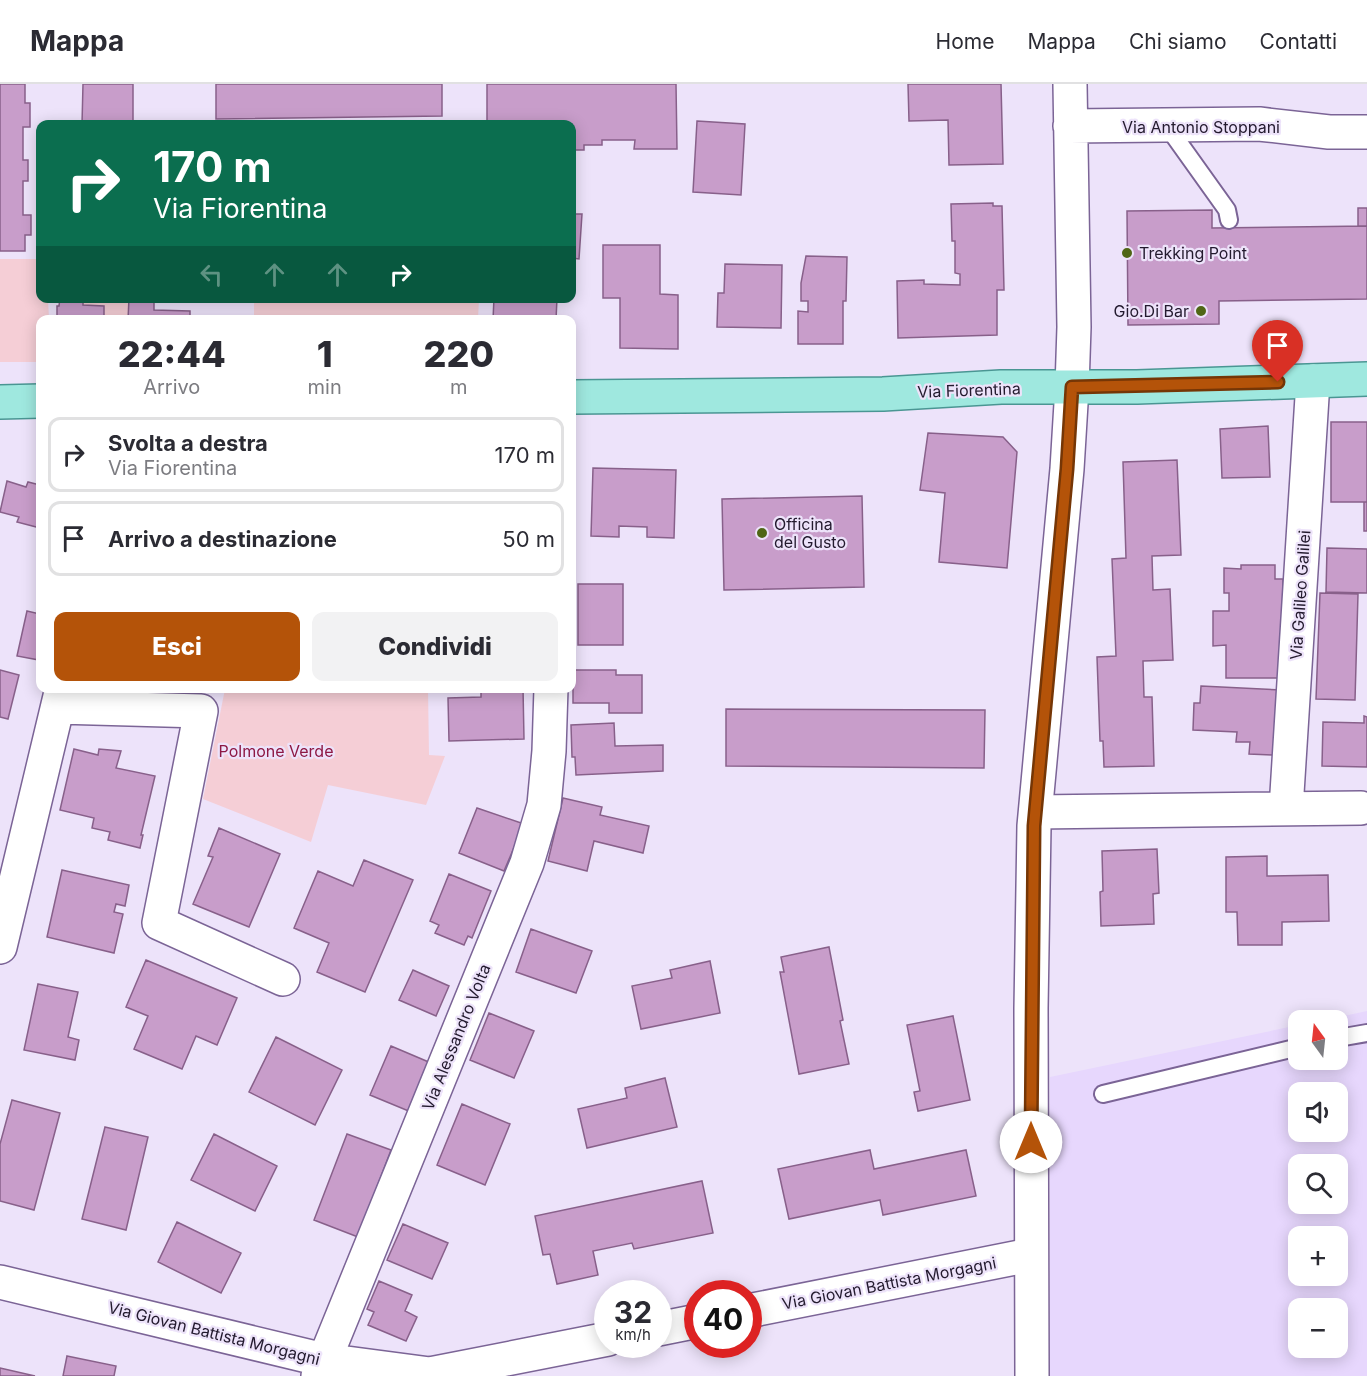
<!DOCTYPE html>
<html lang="it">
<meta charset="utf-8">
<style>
body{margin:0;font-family:Inter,sans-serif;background:#f2f2f3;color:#2b2b33;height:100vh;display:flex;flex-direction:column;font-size:22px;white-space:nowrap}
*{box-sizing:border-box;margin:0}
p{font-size:20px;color:#7c7c81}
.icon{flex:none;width:33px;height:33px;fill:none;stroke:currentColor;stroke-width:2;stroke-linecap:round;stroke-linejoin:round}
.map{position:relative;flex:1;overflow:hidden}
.details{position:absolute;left:36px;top:231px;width:540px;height:378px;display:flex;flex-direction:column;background:#fff;border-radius:12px;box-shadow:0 3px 15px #0003}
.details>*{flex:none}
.banner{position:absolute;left:36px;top:36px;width:540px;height:183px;border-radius:12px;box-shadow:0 3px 15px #0003;background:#0b6e4f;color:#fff;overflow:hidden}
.needle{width:39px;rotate:345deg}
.buttons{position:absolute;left:1288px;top:926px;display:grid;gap:12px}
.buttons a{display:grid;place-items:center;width:60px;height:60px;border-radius:12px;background:#fff;box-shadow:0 3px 15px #0003;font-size:30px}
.speed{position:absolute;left:594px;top:1196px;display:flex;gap:12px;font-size:30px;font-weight:700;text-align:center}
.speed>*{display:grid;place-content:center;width:78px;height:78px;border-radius:50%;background:#fff;box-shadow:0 3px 15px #0003;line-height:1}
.speed small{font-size:15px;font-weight:400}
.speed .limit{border:9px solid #d22;background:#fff;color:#111}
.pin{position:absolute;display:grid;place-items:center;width:51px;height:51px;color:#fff;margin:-62px -26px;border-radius:50% 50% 50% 0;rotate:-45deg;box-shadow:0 0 6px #0007}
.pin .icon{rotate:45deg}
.me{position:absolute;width:66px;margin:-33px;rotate:0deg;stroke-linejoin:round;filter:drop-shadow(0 0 4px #0008)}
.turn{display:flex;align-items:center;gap:21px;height:126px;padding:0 18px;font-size:27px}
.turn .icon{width:78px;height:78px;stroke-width:2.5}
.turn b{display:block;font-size:42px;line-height:51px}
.lanes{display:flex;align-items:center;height:57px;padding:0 18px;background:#0003;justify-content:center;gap:30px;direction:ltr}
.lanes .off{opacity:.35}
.eta{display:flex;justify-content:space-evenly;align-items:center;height:102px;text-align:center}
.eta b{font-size:36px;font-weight:800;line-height:42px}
.cta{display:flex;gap:12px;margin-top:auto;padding:12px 18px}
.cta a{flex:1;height:69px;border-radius:12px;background:#b45309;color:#fff;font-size:24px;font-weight:800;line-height:69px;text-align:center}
.cta a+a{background:#f2f2f3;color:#2b2b33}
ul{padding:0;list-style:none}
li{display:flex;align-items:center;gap:18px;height:75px;margin:0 12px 9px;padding:0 6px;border:3px solid #e1e1e2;border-radius:12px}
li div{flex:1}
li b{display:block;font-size:22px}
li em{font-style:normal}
header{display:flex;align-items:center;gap:36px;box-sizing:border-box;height:84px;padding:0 30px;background:#fff;border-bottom:2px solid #e1e1e2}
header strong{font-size:28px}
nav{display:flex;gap:33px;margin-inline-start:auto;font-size:21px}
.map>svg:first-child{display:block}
</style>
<header>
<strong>Mappa</strong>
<nav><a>Home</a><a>Mappa</a><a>Chi siamo</a><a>Contatti</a></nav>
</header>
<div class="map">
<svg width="1367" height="1292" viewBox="0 0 1367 1292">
<rect width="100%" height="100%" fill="#ede3fa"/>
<!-- built -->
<path fill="#e7d7fd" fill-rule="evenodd" d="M 1367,927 L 1367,1292 L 1050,1292 L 1050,993 L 1299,941 L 1299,975 L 1338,975 L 1338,936 L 1325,936 ZM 1299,1008 L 1338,1008 L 1338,1047 L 1299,1047 ZM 1299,1080 L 1338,1080 L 1338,1119 L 1299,1119 ZM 1299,1152 L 1338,1152 L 1338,1191 L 1299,1191 ZM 1299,1224 L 1338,1224 L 1338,1263 L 1299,1263 Z"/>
<!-- green -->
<path fill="#f5ced6" d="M 0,175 L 40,175 L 40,214 L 48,215 L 49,235 L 40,236 L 40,278 L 0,278 Z
M 83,215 L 129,215 L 128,235 L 104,235 L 104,222 L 83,221 Z
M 254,215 L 479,215 L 478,235 L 254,235 Z
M 225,605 L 428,605 L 429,671 L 445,672 L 426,721 L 328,701 L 311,758 L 203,715 Z"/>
<!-- building -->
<path fill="#c89dca" stroke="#88608a" stroke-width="1.5" d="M 0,0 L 25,0 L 25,19 L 30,19 L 30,43 L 23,43 L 23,76 L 28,76 L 28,97 L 23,97 L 23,131 L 31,131 L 31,151 L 25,151 L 25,167 L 0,167 Z
M 83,0 L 133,0 L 133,40 L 82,40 Z
M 216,0 L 442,0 L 442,32 L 216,35 Z
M 487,0 L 676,0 L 677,65 L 634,65 L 635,56 L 602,56 L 602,61 L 584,61 L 584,66 L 572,66 L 572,40 L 487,40 Z
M 908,0 L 1001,0 L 1003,80 L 949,81 L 948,36 L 909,37 Z
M 697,37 L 745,40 L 741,111 L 693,108 Z
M 993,119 L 993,122 L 1002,122 L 1004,206 L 997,206 L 997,251 L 898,254 L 897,197 L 924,196 L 924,200 L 960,201 L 960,190 L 955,189 L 955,157 L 952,157 L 951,120 Z
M 1358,124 L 1367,124 L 1367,142 L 1358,142 Z
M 1212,126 L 1212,144 L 1367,142 L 1367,215 L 1219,217 L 1219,240 L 1128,241 L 1127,127 Z
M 572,130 L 582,130 L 579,175 L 572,174 Z
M 603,161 L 660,161 L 660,210 L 678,211 L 678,265 L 620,264 L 620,214 L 603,214 Z
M 806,172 L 847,173 L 846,217 L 843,217 L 843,260 L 798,260 L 798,227 L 808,228 L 808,217 L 801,217 L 801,199 Z
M 725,180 L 782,181 L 781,244 L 717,243 L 718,209 L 724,209 Z
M 60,214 L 83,214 L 83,221 L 104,222 L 104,236 L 57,236 L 57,222 L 59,222 Z
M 129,214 L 154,214 L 154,226 L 190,227 L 190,236 L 128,236 Z
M 494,214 L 557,214 L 556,236 L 493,236 Z
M 1331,338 L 1367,338 L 1367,418 L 1331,418 Z
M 1268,342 L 1270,393 L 1222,394 L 1220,345 Z
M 928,349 L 1003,353 L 1017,368 L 1007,484 L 939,478 L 945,409 L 920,406 Z
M 1177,376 L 1181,471 L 1152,472 L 1153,506 L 1170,505 L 1173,576 L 1143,577 L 1144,613 L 1152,613 L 1154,682 L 1104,683 L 1103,657 L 1100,657 L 1097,573 L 1116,572 L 1112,475 L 1126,474 L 1123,378 Z
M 593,384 L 676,386 L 674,454 L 647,453 L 647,443 L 619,442 L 619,453 L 591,452 Z
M 7,397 L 26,403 L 28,398 L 40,401 L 40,444 L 17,438 L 19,433 L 0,428 Z
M 862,412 L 864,503 L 724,506 L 722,415 Z
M 1364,418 L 1367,418 L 1367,447 L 1364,447 Z
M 1327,464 L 1367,465 L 1367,509 L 1326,508 Z
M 1241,481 L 1275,481 L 1275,495 L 1283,495 L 1281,594 L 1226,594 L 1226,561 L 1213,562 L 1213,527 L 1229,527 L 1229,509 L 1224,509 L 1224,484 L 1241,485 Z
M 578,500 L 623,500 L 623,561 L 578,561 Z
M 1320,509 L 1358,510 L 1355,616 L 1316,615 Z
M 27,527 L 40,530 L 39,576 L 17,572 Z
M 0,586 L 19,591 L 8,635 L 0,633 Z
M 573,586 L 616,586 L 616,591 L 642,591 L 642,629 L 609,629 L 609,619 L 573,619 Z
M 1201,602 L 1282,606 L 1273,671 L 1249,670 L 1250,658 L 1236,658 L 1237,648 L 1193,646 L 1194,619 L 1200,619 Z
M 481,604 L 523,604 L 524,655 L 449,657 L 448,614 L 481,613 Z
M 726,625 L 985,626 L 984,684 L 726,682 Z
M 1364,632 L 1367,633 L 1367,683 L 1322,682 L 1323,638 L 1364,639 Z
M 614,639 L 615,662 L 663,661 L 663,687 L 576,691 L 575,673 L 572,673 L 571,641 Z
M 74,665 L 98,671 L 99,665 L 121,667 L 116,684 L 155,692 L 141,751 L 143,751 L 140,764 L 108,756 L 110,748 L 92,744 L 94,734 L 60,726 Z
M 563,714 L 602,723 L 600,731 L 649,742 L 643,769 L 594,757 L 587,787 L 548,777 Z
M 477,724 L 524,740 L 504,787 L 459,769 Z
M 219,744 L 280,770 L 249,843 L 193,820 L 213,773 L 208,772 Z
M 1157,765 L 1159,809 L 1153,810 L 1154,840 L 1101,842 L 1100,808 L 1103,807 L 1102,767 Z
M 1267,772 L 1267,792 L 1328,791 L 1329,837 L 1282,838 L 1282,861 L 1238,861 L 1237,828 L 1226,828 L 1226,773 Z
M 364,776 L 413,796 L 365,908 L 317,888 L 329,859 L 294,844 L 318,787 L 353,802 Z
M 62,786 L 129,801 L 125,822 L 116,820 L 114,828 L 123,830 L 114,869 L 47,853 Z
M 449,790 L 491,807 L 472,854 L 468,852 L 464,861 L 435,849 L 439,841 L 430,837 Z
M 531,845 L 592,867 L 576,909 L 516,888 Z
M 829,863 L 843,936 L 840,937 L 849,980 L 799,990 L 780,888 L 784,888 L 781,873 Z
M 146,876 L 237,914 L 217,961 L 196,952 L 182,985 L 134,965 L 148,932 L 126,923 Z
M 710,877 L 720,929 L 641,945 L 632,902 L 672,894 L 670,886 Z
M 413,886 L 449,902 L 436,932 L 399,916 Z
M 38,900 L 78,908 L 68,953 L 79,956 L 75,976 L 24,966 Z
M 489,929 L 534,947 L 514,994 L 470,976 Z
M 953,932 L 970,1016 L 918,1027 L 914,1008 L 920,1007 L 907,941 Z
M 276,953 L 342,986 L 315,1041 L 249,1008 Z
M 391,962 L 431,979 L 411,1028 L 370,1011 Z
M 665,994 L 677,1043 L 587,1064 L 578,1025 L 627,1014 L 625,1004 Z
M 12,1016 L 60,1029 L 34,1126 L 0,1117 L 0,1060 Z
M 462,1020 L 510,1040 L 485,1101 L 437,1081 Z
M 105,1043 L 148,1053 L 126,1146 L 82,1135 Z
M 214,1050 L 277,1082 L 255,1127 L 191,1096 Z
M 347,1050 L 391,1066 L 358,1153 L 314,1136 Z
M 870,1066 L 874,1085 L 966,1066 L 976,1112 L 883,1131 L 880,1116 L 789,1135 L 778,1085 Z
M 702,1097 L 713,1149 L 634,1165 L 632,1159 L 593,1167 L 598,1191 L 557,1200 L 550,1170 L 543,1171 L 535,1132 Z
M 177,1138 L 241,1169 L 221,1209 L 158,1178 Z
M 403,1140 L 448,1159 L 432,1195 L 387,1176 Z
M 379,1197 L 412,1211 L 405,1227 L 417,1233 L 406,1257 L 368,1241 L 374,1228 L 367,1225 Z
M 67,1272 L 116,1282 L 114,1292 L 63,1292 Z
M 0,1284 L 35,1292 L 0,1292 Z"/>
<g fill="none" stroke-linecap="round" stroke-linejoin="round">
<!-- service casing -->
<g stroke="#7b6496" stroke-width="20">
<path id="service" d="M 1167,42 L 1227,126 L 1229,136
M 1338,954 L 1367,949
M 1103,1010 L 1299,963"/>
</g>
<!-- minor casing -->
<g stroke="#7b6496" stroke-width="36">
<path id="minor" d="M 1070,0 L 1074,243 L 1072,303
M 1070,42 L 1259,40 L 1329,48 L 1367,48
M 58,623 L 201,627 L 159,839 L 283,895
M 1286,725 L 1313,297
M 1036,728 L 1361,724
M 0,863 L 62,604
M 0,1198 L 324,1276 L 430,1290 L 608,1255
M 748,1227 L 1030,1171
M 658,1245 L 698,1237
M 318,1292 L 527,779 L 544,721 L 549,667 L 551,604"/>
</g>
<!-- tertiary casing -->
<g stroke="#7b6496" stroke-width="36">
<path id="tertiary" d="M 1032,1292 L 1031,924 L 1034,742 L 1067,385 L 1072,303"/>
</g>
<!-- primary casing -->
<g stroke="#4a9693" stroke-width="36">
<path id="primary" d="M 572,313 L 883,310 L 1001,303 L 1137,303 L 1367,295
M 0,318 L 40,317"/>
</g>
<!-- service -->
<use href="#service" stroke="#fff" stroke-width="16"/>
<!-- minor -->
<use href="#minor" stroke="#fff" stroke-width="33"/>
<!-- tertiary -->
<use href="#tertiary" stroke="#fff" stroke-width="33"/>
<!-- primary -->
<use href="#primary" stroke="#9fe8df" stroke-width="33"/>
</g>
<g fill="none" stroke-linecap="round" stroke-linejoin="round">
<!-- route casing -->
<g stroke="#753606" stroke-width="15">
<path id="route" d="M 1031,1058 L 1034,742 L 1067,385 L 1072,303 L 1278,298"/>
</g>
<!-- route -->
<use href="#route" stroke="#b45309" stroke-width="10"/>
</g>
<!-- markers -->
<g fill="#4f6615" stroke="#ede3fa" stroke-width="2">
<circle cx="1127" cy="169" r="6"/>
<circle cx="1201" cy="227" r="6"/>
<circle cx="762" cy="449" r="6"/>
</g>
<g text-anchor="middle" stroke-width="4.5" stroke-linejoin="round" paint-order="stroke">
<!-- street labels -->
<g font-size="16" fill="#231a2e" stroke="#ede3fa">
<text x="1201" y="49">Via Antonio Stoppani</text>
<text transform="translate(969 306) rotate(-2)" y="6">Via Fiorentina</text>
<text transform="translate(1300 511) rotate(-86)" y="6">Via Galileo Galilei</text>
<text transform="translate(456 953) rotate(-68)" y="6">Via Alessandro Volta</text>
<text transform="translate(889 1199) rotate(-11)" y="6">Via Giovan Battista Morgagni</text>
<text transform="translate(214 1249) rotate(14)" y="6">Via Giovan Battista Morgagni</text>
</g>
<!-- poi labels -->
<g font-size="16" fill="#231a2e" stroke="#ede3fa" text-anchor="start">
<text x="1139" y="175">Trekking Point</text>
<text x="1189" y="233" text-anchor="end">Gio.Di Bar</text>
<text x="774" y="446">Officina<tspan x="774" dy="18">del Gusto</tspan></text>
</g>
<!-- park labels -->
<g font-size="16" fill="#8d1844" stroke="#ede3fa">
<text x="276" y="673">Polmone Verde</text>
</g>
</g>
</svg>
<div class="buttons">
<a><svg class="needle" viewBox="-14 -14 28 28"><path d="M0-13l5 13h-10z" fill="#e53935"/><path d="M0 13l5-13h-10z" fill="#7c7c81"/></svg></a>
<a><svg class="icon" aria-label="sound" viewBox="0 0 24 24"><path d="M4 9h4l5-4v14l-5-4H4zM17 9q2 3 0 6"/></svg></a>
<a><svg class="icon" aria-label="search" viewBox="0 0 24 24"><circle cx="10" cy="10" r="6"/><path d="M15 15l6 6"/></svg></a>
<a>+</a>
<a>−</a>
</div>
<div class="speed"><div>32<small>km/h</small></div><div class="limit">40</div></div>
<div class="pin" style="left:1278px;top:298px;background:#d93025"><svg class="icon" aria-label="arrive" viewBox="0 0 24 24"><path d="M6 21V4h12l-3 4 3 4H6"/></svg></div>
<svg class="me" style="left:1031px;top:1058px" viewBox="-20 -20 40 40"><circle r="19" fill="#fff"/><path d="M0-13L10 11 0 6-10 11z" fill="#b45309"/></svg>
<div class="banner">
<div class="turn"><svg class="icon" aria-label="right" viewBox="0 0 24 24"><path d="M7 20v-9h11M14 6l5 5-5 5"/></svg><div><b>170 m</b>Via Fiorentina</div></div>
<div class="lanes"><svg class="icon off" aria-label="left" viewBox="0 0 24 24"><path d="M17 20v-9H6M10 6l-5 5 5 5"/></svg><svg class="icon off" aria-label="ahead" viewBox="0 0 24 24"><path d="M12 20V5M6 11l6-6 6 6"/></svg><svg class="icon off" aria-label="ahead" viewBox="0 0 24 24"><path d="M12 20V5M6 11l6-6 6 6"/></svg><svg class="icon" aria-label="right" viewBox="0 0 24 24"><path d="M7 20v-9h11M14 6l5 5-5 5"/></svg></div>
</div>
<section class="details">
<div class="eta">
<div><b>22:44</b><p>Arrivo</p></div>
<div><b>1</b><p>min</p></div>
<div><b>220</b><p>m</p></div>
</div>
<ul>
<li><svg class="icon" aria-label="right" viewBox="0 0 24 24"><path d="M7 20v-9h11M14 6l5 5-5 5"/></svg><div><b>Svolta a destra</b><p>Via Fiorentina</p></div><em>170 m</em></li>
<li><svg class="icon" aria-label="arrive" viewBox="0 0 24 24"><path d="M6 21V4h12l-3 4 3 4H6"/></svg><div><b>Arrivo a destinazione</b></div><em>50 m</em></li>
</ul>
<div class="cta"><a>Esci</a><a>Condividi</a></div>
</section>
</div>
